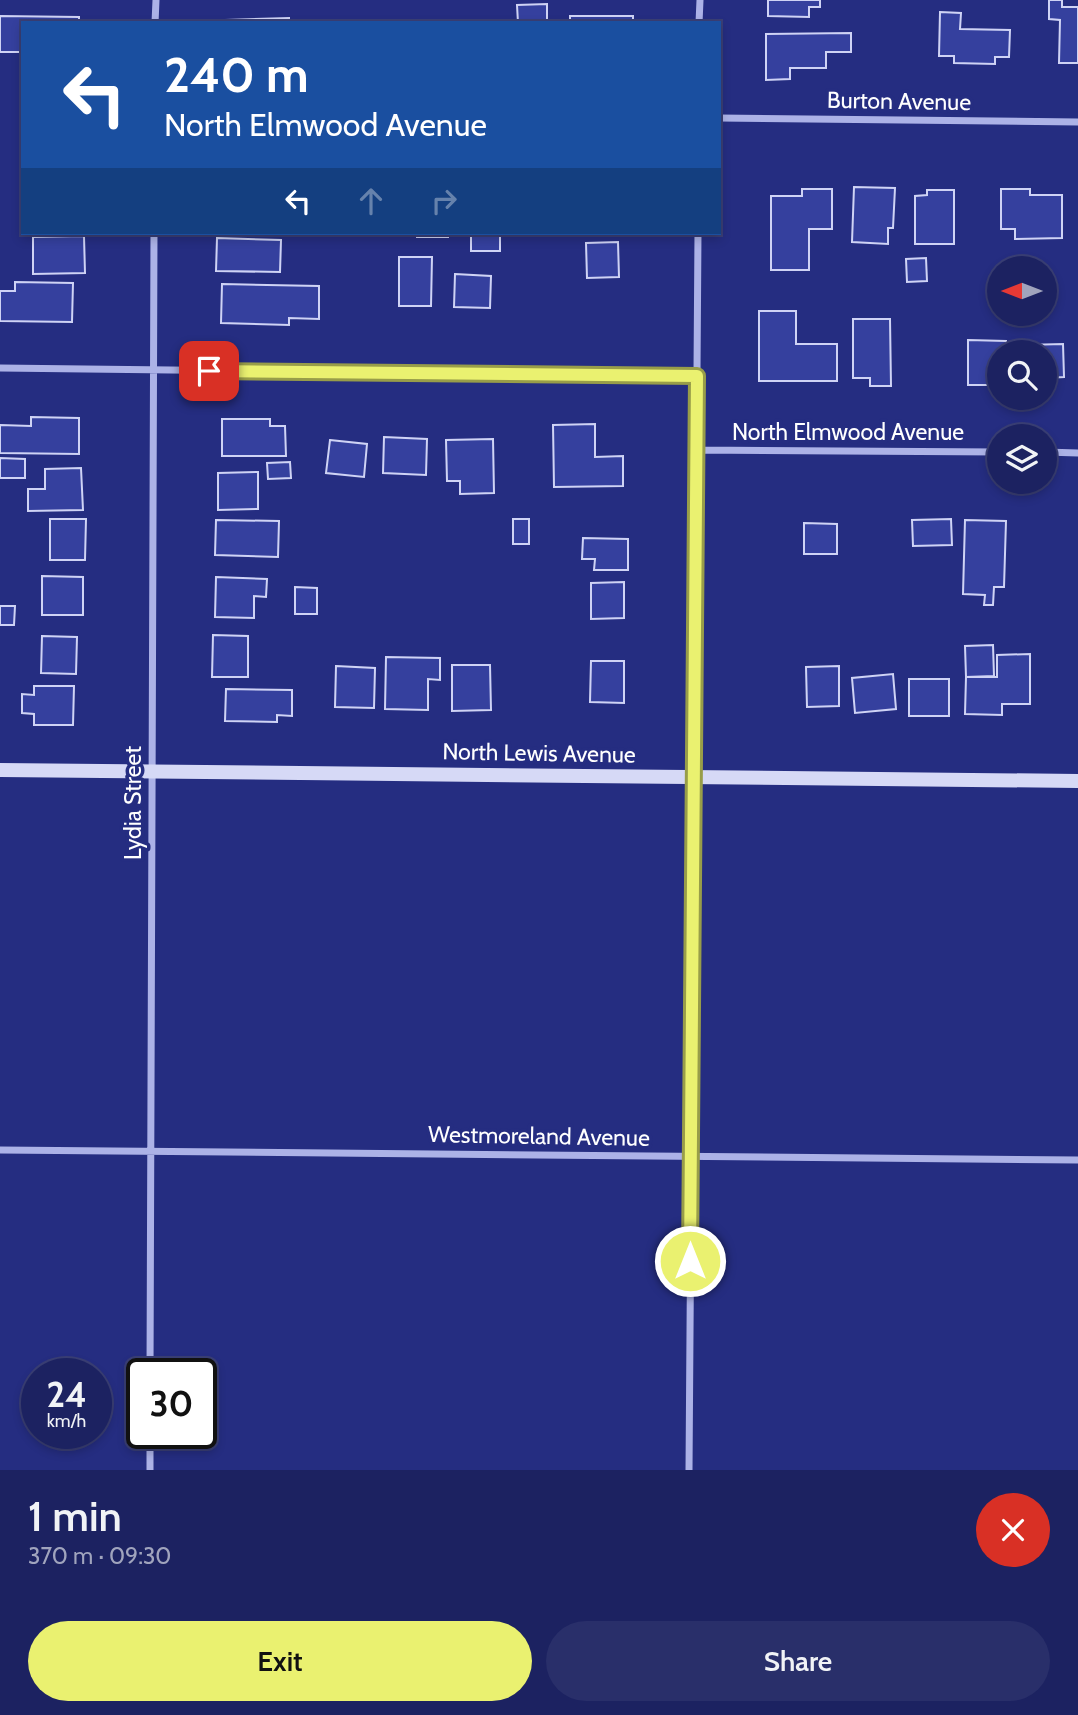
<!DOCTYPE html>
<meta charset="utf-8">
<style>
body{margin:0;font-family:Cabin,sans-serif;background:#292f6a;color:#f1f3f6;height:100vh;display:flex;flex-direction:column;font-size:26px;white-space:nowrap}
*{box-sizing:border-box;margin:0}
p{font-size:23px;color:#a0a4bd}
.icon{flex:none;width:38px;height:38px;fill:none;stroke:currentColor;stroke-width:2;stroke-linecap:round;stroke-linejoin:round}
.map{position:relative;height:1470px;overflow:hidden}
.drawer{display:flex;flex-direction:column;background:#1c2261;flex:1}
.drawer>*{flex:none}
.top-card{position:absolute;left:21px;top:21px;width:700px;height:214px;border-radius:0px;box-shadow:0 4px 10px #0003,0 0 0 2px #3a3f76;background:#1a4fa0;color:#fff;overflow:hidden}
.needle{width:46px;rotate:270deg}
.controls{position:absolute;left:987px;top:256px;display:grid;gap:14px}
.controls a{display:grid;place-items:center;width:70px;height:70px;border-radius:50%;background:#1c2261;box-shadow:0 4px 10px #0003,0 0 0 2px #3a3f76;font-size:35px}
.speed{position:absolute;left:21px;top:1358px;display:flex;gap:14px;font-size:35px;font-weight:700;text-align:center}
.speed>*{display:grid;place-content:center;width:91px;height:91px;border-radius:50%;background:#1c2261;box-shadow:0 4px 10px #0003,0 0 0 2px #3a3f76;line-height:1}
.speed small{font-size:18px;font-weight:400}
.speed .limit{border:4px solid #111;border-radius:10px;background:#fff;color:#111}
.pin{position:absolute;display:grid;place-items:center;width:60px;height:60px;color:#fff;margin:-30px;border-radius:14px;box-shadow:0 4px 10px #0006}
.me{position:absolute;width:77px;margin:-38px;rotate:0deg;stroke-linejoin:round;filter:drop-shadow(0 0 5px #0008)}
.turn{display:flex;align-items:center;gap:24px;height:147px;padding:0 28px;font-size:32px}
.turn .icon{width:91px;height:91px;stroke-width:2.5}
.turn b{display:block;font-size:49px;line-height:60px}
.lanes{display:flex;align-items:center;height:66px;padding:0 28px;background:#0003;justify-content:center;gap:35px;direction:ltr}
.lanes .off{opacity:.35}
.round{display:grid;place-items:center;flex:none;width:74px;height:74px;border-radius:37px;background:#292f6a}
.overview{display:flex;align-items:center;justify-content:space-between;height:119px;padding:0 28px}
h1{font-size:42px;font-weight:600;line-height:52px}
.button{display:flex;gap:14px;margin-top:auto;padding:14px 28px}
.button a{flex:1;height:80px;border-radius:42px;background:#eaf170;color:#111;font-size:28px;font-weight:600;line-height:80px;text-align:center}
.button a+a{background:#292f6a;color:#f1f3f6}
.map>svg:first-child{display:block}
</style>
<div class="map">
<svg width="1078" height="1470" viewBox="0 0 1078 1470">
<rect width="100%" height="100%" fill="#252d81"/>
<!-- building -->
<path fill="#35409e" stroke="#cfd3f5" stroke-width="2" d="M 768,0 L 820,0 L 820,7 L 809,7 L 809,17 L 768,16 Z
M 1049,0 L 1062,0 L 1062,7 L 1078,7 L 1078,63 L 1059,63 L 1060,20 L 1049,19 Z
M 547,4 L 547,23 L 518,23 L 517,5 Z
M 940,12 L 961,13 L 960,29 L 1010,30 L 1009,57 L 995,57 L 995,64 L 954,63 L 954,56 L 939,56 Z
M 0,16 L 79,17 L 79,23 L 23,23 L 23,52 L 0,52 Z
M 570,16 L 633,16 L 633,23 L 570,23 Z
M 289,18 L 289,23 L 226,23 L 226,20 Z
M 851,33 L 851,52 L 826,52 L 826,68 L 790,68 L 790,79 L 766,80 L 766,34 Z
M 854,187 L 895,188 L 893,228 L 888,228 L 888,244 L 852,242 Z
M 802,189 L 832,189 L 832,229 L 809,229 L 809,270 L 771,270 L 771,196 L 802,196 Z
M 1001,189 L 1030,189 L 1030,195 L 1062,195 L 1062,238 L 1015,239 L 1015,229 L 1001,229 Z
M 927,190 L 954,190 L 954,244 L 915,244 L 915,196 L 927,195 Z
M 417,233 L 448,233 L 448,237 L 417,237 Z
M 471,233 L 500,233 L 500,251 L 471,251 Z
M 84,236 L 85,273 L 33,274 L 33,237 Z
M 217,238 L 281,240 L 280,272 L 216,271 Z
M 618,242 L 619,277 L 587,278 L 586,243 Z
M 399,257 L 432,257 L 431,306 L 399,306 Z
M 926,258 L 927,281 L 907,282 L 906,259 Z
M 455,274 L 491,276 L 490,308 L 454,307 Z
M 15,282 L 73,283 L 72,322 L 0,321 L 0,291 L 15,291 Z
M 222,284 L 319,286 L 319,319 L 289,318 L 289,325 L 221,323 Z
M 759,311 L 796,311 L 796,344 L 837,344 L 837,381 L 759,381 Z
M 853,319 L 890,319 L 891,386 L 870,386 L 870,378 L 853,378 Z
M 968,340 L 1006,341 L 1006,352 L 999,352 L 999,385 L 968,385 Z
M 1063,344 L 1064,377 L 1045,378 L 1045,352 L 1025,352 L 1024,345 Z
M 31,417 L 79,418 L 79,454 L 0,453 L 0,425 L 31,426 Z
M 222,419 L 270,419 L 270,426 L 285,426 L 286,456 L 222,456 Z
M 595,424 L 595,457 L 623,456 L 623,486 L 554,487 L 553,425 Z
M 384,437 L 427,439 L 426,475 L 383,473 Z
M 493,439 L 494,493 L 460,494 L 460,481 L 447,481 L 446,440 Z
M 330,440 L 367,444 L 364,477 L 326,473 Z
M 0,458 L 25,459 L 25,478 L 0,478 Z
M 290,462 L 291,478 L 268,479 L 267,463 Z
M 81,468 L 83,510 L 28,511 L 28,489 L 45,489 L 45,469 Z
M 258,472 L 258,509 L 218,510 L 218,473 Z
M 50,519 L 86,519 L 85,560 L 50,560 Z
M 513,519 L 529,519 L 529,544 L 513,544 Z
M 951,519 L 952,545 L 913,546 L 912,520 Z
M 216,520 L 279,521 L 278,557 L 215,555 Z
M 965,520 L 1006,521 L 1004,587 L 994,587 L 993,605 L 984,605 L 985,595 L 963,594 Z
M 804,523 L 837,524 L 837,554 L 804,554 Z
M 583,538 L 628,539 L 628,570 L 594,570 L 595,559 L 582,559 Z
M 42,576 L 83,577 L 83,615 L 42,615 Z
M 216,577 L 267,579 L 266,597 L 254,596 L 254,618 L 215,617 Z
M 624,582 L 624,618 L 591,619 L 591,583 Z
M 295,587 L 317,588 L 317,614 L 295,614 Z
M 0,606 L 15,606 L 14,625 L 0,625 Z
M 213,635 L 248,636 L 248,677 L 212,677 Z
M 42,636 L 77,637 L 76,674 L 41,673 Z
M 993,645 L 994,676 L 966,677 L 965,646 Z
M 1030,654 L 1030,704 L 1002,704 L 1002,715 L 965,714 L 966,677 L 997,677 L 997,655 Z
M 386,657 L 440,658 L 440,680 L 428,679 L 428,710 L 385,709 Z
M 591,661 L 624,661 L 624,703 L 590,702 Z
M 452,665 L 490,665 L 491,710 L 452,711 Z
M 336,666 L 375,668 L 374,708 L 335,707 Z
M 839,666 L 839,706 L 807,707 L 806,667 Z
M 893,674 L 896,709 L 855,713 L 852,678 Z
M 909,679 L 949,679 L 949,716 L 909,716 Z
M 34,686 L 74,686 L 73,725 L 34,725 L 34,714 L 22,713 L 22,694 L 34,695 Z
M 226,689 L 292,690 L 292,716 L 277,715 L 277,722 L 225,721 Z"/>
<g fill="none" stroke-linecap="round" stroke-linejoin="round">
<!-- minor -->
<path stroke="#acb2e7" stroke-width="7" d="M 155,23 L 156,0
M 699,23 L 700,0
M 719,118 L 1078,122
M 0,368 L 697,376
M 696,450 L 999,452
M 1045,452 L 1078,453
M 0,1150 L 1078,1160
M 150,1374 L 154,233
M 150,1470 L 150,1433
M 689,1470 L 698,233"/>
<!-- secondary -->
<path stroke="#d6d9f6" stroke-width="14" d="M 0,770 L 1078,781"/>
</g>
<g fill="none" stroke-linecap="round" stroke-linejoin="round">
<!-- route casing -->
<g stroke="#989d49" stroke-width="18">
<path id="route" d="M 209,371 L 697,376 L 690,1261"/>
</g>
<!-- route -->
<use href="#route" stroke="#eaf170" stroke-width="12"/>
</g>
<g text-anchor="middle" stroke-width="7" stroke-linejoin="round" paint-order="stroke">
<!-- street labels -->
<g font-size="23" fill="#fff" stroke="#252d81">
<text transform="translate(899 101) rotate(1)" y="8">Burton Avenue</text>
<text x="848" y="440">North Elmwood Avenue</text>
<text transform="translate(539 753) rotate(1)" y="8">North Lewis Avenue</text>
<text transform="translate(133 803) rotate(-90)" y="8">Lydia Street</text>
<text transform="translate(539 1136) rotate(1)" y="8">Westmoreland Avenue</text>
</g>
</g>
</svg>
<div class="controls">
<a><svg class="needle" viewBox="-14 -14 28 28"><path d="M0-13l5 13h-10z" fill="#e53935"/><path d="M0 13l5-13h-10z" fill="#a0a4bd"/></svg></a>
<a><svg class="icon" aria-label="search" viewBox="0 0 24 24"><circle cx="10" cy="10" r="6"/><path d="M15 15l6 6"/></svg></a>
<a><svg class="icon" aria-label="layers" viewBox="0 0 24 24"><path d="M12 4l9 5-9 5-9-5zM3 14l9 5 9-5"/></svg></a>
</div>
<div class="speed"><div>24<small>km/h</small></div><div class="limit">30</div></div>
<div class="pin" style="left:209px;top:371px;background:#d93025"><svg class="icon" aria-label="arrive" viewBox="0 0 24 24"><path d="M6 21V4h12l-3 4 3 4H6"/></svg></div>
<svg class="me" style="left:690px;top:1261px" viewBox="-20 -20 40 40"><circle r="17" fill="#eaf170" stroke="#fff" stroke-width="3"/><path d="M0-11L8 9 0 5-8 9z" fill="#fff"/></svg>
<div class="top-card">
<div class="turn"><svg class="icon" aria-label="left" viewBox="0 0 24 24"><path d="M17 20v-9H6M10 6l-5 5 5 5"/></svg><div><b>240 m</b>North Elmwood Avenue</div></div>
<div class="lanes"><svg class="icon" aria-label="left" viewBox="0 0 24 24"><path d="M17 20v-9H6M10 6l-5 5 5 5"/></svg><svg class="icon off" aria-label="ahead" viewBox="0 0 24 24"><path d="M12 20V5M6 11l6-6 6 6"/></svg><svg class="icon off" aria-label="right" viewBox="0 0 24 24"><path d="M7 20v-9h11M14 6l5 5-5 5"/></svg></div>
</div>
</div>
<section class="drawer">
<div class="overview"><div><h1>1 min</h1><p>370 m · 09:30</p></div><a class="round" style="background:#d93025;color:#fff"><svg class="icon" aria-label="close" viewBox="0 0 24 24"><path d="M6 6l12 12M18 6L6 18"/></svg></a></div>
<div class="button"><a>Exit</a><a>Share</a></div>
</section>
